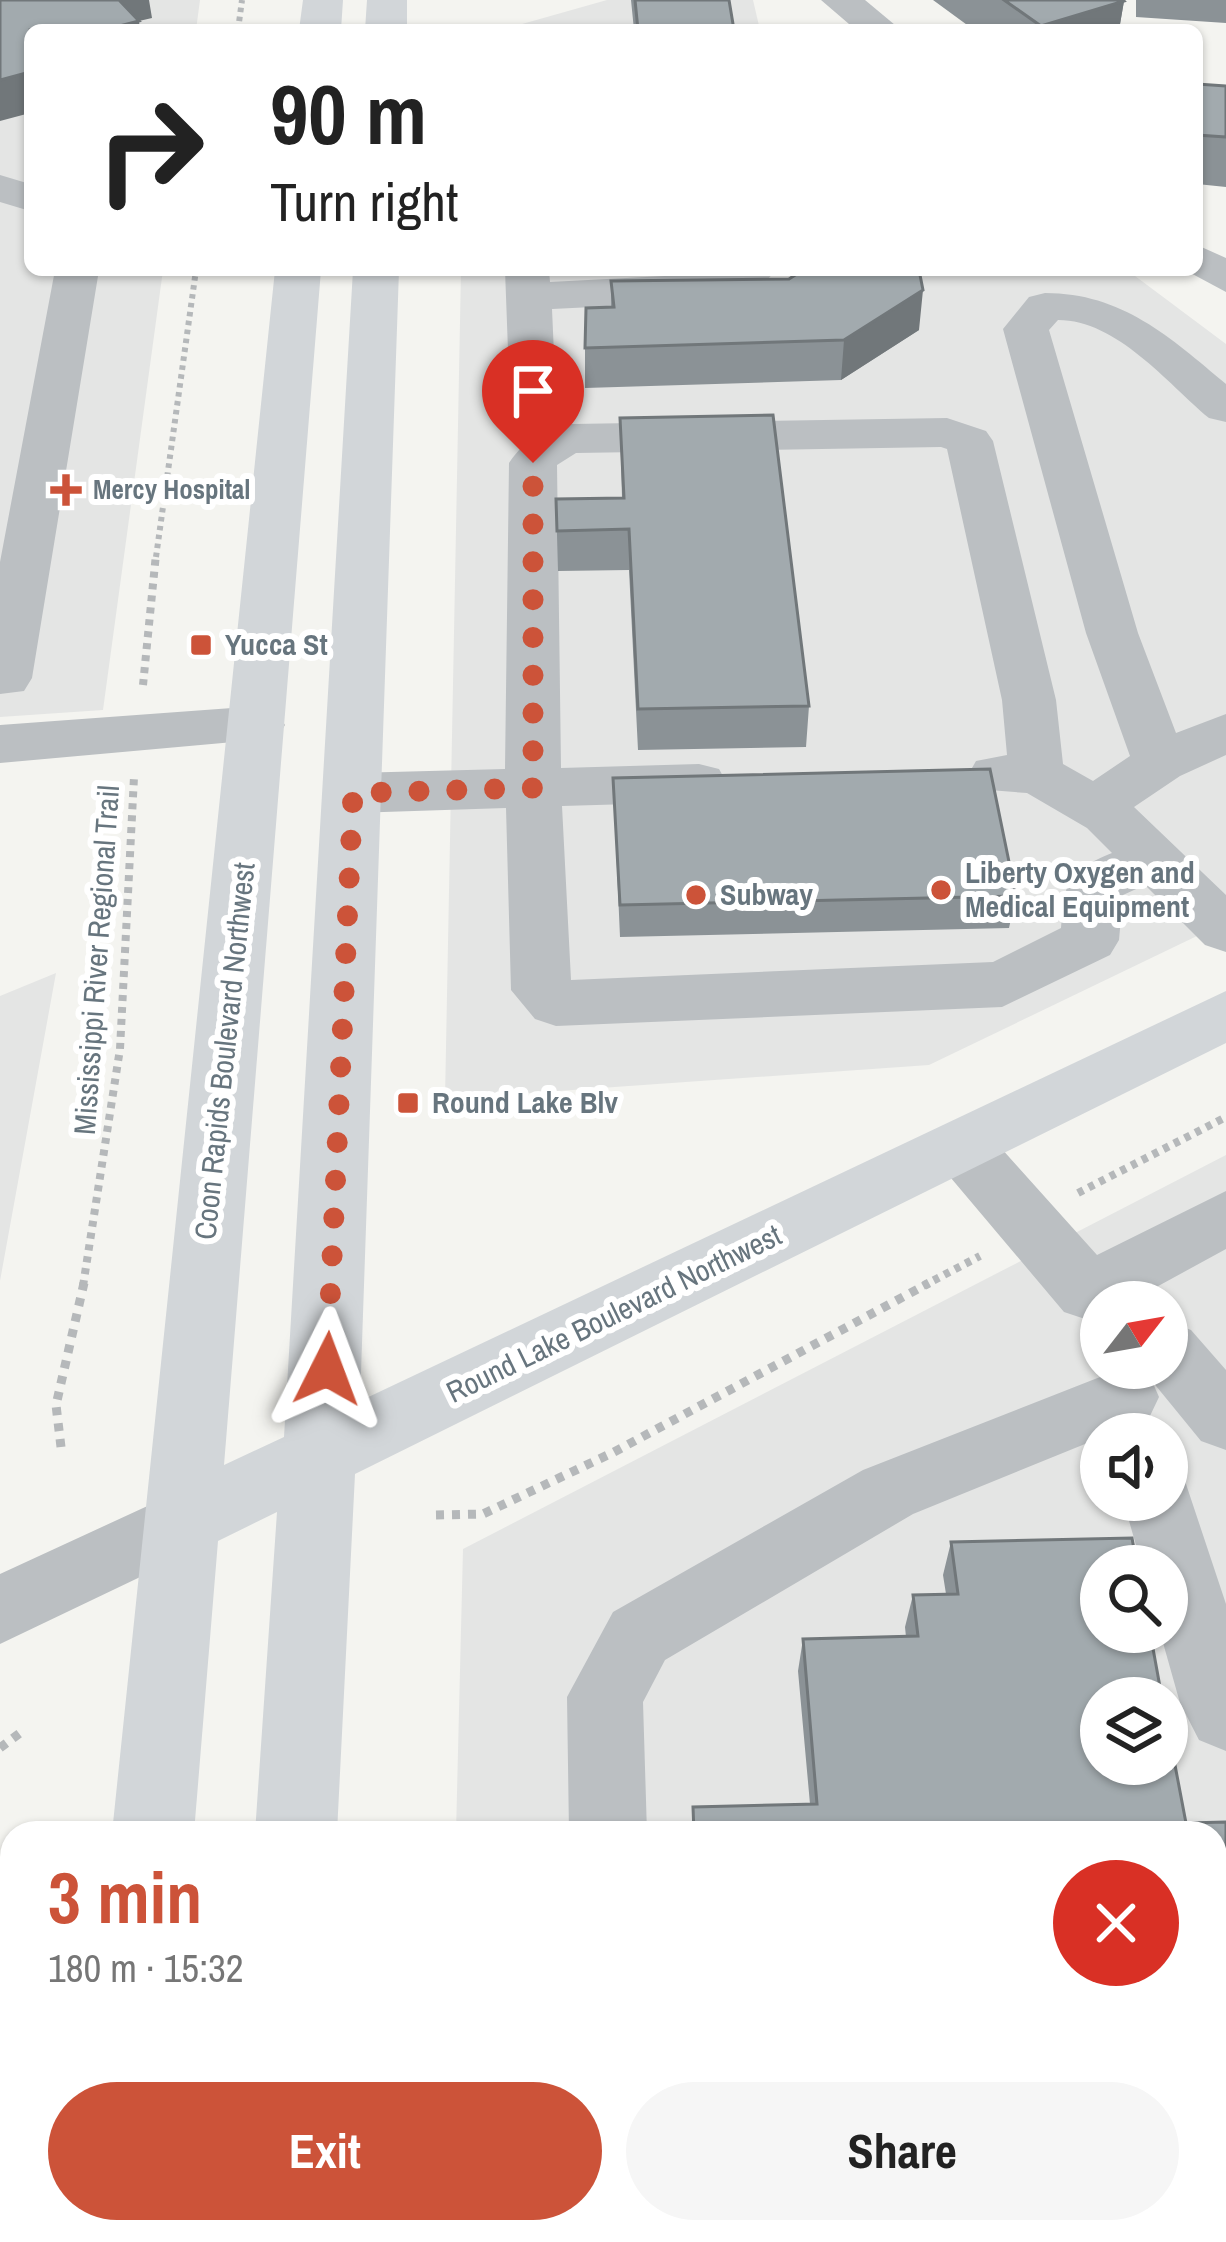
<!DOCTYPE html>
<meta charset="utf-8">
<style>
body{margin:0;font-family:"Archivo Narrow",sans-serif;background:#f6f6f6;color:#222;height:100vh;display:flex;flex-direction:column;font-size:45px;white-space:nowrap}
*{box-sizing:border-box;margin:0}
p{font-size:39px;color:#767676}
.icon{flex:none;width:66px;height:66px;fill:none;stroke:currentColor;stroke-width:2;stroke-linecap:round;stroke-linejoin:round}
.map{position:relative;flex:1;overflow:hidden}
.drawer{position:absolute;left:0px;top:1821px;width:1227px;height:423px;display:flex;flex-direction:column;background:#fff;border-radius:36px 36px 0 0;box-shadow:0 3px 9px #0004}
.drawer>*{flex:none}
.hud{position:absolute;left:24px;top:24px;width:1179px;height:252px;border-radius:18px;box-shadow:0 3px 9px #0004;background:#fff;color:#222;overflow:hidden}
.needle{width:78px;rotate:59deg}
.fabs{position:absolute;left:1080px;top:1281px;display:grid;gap:24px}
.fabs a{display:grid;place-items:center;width:108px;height:108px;border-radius:50%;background:#fff;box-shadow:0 3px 9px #0004;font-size:60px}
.pin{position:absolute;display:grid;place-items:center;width:102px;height:102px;color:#fff;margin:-123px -51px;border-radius:50% 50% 50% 0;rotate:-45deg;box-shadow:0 0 12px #0007}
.pin .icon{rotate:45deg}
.me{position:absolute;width:132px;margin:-66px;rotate:3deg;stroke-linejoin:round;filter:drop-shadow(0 0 9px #0008)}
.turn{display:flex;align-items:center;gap:42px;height:252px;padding:0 48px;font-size:54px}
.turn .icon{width:156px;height:156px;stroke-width:2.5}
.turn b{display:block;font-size:84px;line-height:102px}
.round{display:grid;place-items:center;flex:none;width:126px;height:126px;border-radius:63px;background:#f6f6f6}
.overview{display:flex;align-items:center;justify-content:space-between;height:204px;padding:0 48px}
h1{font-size:72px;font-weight:700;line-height:90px;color:#cc5339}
.primary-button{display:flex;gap:24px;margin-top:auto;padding:24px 48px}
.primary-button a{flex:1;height:138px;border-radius:72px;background:#cc5339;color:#fff;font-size:48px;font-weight:700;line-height:138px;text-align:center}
.primary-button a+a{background:#f6f6f6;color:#222}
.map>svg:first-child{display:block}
</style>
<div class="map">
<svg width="1226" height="2242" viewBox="0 0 1226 2242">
<rect width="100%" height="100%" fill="#f4f4f0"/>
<!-- built -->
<path fill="#e4e5e4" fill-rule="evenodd" d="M 0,0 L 200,0 L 196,30 L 30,30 L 30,270 L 163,270 L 103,710 L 0,717 Z
M 607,0 L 753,0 L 760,30 L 501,30 Z
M 461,270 L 1127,270 L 1226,344 L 1226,922 L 929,1065 L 445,1099 Z
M 56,973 L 0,1281 L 0,996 Z
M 1226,1155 L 1226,2242 L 446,2242 L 446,2232 L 1215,2232 L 1215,1833 L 456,1833 L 463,1549 ZM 1101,1302 L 1167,1302 L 1167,1368 L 1101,1368 ZM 1101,1434 L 1167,1434 L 1167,1500 L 1101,1500 ZM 1101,1566 L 1167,1566 L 1167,1632 L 1101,1632 ZM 1101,1698 L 1167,1698 L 1167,1764 L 1101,1764 Z"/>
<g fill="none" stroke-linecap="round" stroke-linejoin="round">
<!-- path-far2 -->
<path stroke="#b5b8ba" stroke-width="6" stroke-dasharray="4.5 4.5" stroke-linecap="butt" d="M 238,30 L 242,0
M 156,557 L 196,270"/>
<!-- path-far1 -->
<path stroke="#b5b8ba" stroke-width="8" stroke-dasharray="6 6" stroke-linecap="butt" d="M 143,685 L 156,554
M 1078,1193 L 1226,1117
M 83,1286 L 120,1049 L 134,777
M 923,1286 L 980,1256"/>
<!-- path -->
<path stroke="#b5b8ba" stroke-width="9" stroke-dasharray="8 8" stroke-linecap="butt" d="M 61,1447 L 56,1405 L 84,1283
M 436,1515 L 483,1514 L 614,1452 L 929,1283
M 0,1748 L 20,1733"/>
<!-- minor -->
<path fill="#bbbfc2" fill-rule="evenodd" d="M 821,0 L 865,0 L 901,30 L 856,30 Z
M 0,175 L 30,184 L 30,211 L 0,202 Z
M 1197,245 L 1226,258 L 1226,292 L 1185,270 L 1197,270 Z
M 55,270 L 99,270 L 32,678 L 24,691 L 0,694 L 0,562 Z
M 505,270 L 549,270 L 550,282 L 776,270 L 752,297 L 736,300 L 552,309 L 555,377 L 549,387 L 515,387 L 509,377 Z
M 1045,293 C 1122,293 1170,337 1226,384 L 1226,422 L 1209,418 C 1167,383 1117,320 1058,320 L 1049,330 L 1138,633 L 1176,733 L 1226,714 L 1226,755 L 1180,776 L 1134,807 L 1226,895 L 1226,952 L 1205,945 L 1145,885 L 1123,895 L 1119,940 L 1110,955 L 1002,1007 L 556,1026 L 535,1019 L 511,990 L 506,808 L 353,813 L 333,807 L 325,793 L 333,779 L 353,773 L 505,769 L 509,463 C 526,438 542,432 571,424 L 947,418 L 986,431 L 993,441 L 1056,700 L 1063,764 L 1093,781 L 1130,756 L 1086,633 L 1003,329 L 1029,297 ZM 941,447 L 947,449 L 1002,700 L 1007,755 L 976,761 L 968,775 L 976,789 L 1027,793 L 1087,828 L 1112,853 C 1064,873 1067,878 1061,928 L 993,962 L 571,980 L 562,806 L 699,802 L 719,797 L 727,783 L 719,769 L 699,764 L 561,768 L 557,465 L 576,453 Z
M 258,706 L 277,712 L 285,725 L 277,738 L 0,763 L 0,725 Z
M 962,1122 L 984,1129 L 1097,1255 L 1226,1191 L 1226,1249 L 1129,1302 L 1101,1302 L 1101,1315 L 1088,1320 L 1064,1312 L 940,1165 L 930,1147 L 940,1129 Z
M 1167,1321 L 1191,1330 L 1226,1370 L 1226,1450 L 1201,1441 L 1152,1381 L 1159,1397 L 1149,1418 L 913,1514 L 665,1660 L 643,1702 L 647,1833 L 569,1833 L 567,1697 L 613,1612 L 863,1470 L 1123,1368 L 1147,1375 L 1142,1368 L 1167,1368 Z
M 1167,1471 L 1184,1478 L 1226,1604 L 1226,1751 L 1199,1740 L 1180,1703 L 1160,1632 L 1167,1632 L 1167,1566 L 1142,1566 L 1123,1500 L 1167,1500 Z
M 180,1491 L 205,1500 L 216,1523 L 205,1546 L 0,1644 L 0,1574 Z
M 590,2232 L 678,2232 L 679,2242 L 591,2242 Z"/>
<!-- major -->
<path fill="#d2d6d9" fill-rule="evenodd" d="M 303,0 L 343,0 L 341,30 L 299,30 Z
M 367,0 L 407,0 L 407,30 L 365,30 Z
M 275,270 L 321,270 L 224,1465 L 284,1437 L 353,270 L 399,270 L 360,1401 L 1226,991 L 1226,1043 L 355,1474 L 337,1833 L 255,1833 L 277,1512 L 218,1541 L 194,1833 L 112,1833 Z
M 72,2232 L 164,2232 L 163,2242 L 71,2242 Z
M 230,2232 L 322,2232 L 322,2242 L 230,2242 Z"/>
</g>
<!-- wall -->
<path fill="#8b9296" d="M 631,0 L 729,0 L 734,30 L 634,30 Z
M 933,0 L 1123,0 L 1124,1 L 1119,30 L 974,30 Z
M 1136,0 L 1226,0 L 1226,23 L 1136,17 Z
M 1197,84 L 1226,86 L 1226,187 L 1197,184 Z
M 799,270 L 919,270 L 919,330 L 841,380 L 585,388 L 585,348 L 611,307 L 611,281 L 789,279 L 799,273 Z
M 620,418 L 809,706 L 806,747 L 638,750 L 629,570 L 558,571 L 556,499 L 622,498 Z
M 613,778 L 1016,896 L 1009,928 L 620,937 Z
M 1132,1538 L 1137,1566 L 1101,1566 L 1101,1632 L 1150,1632 L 1162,1698 L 1101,1698 L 1101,1764 L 1167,1764 L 1167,1723 L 1186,1823 L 1226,1822 L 1226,2242 L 775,2242 L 774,2232 L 1215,2232 L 1215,1833 L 691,1833 L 693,1807 L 810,1804 L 798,1671 L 803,1639 L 906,1637 L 905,1627 L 913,1595 L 946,1594 L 943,1575 L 951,1542 Z"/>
<!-- shaded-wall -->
<path fill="#71777a" d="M 111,0 L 149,0 L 152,18 L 139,21 L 140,30 L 104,30 Z
M 1124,1 L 1119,30 L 1040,30 L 1041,26 Z
M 30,72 L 30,113 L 0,121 L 0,80 Z
M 923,290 L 919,330 L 841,380 L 844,340 Z"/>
<!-- building -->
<path fill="#a2aaae" stroke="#71777a" stroke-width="3" d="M 0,0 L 119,0 L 139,21 L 104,30 L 30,30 L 30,72 L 0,80 Z
M 635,0 L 729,0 L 734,30 L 638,30 Z
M 1004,0 L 1123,0 L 1124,1 L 1041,26 Z
M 1197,84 L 1226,86 L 1226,137 L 1197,135 Z
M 803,270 L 919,270 L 923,290 L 844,340 L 585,348 L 586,308 L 614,307 L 611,281 L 789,279 Z
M 773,415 L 809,706 L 638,709 L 629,529 L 557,531 L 556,499 L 624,498 L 620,418 Z
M 990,769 L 1016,896 L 620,905 L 613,778 Z
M 1132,1538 L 1137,1566 L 1101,1566 L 1101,1632 L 1150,1632 L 1162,1698 L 1101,1698 L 1101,1764 L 1167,1764 L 1167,1723 L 1186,1823 L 1226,1822 L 1226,2242 L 781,2242 L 780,2232 L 1215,2232 L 1215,1833 L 694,1833 L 693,1807 L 817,1804 L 803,1639 L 918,1636 L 913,1595 L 958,1594 L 951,1542 Z"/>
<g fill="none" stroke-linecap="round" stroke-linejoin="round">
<!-- route -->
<path stroke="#cc5339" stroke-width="21" stroke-dasharray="0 37.8" d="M 327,1369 L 353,793 L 533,788 L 533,463"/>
</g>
<!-- markers -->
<g fill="#cc5339" stroke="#fff" stroke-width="4.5">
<path d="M60 472h12v12h12v12h-12v12h-12v-12h-12v-12h12z"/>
<rect x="189" y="633" width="24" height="24" rx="6"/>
<circle cx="941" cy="890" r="12"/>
<circle cx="696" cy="895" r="12"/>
<rect x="396" y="1091" width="24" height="24" rx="6"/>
</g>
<g text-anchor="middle" stroke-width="12" stroke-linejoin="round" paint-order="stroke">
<!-- far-poi labels -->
<g font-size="27" font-weight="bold" fill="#67757e" stroke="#fff" text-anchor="start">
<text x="93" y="499">Mercy Hospital</text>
</g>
<!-- poi labels -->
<g font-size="30" font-weight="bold" fill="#67757e" stroke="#fff" text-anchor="start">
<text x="225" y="655">Yucca St</text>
<text x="965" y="883">Liberty Oxygen and<tspan x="965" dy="34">Medical Equipment</tspan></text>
<text x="720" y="905">Subway</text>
<text x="432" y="1113">Round Lake Blv</text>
</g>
<!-- street labels -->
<g font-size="30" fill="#67757e" stroke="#fff">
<text transform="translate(97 960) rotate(-86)" y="10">Mississippi River Regional Trail</text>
<text transform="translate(225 1051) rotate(-84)" y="10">Coon Rapids Boulevard Northwest</text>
<text transform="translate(614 1314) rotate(-26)" y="10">Round Lake Boulevard Northwest</text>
</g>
</g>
</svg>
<div class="fabs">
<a><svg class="needle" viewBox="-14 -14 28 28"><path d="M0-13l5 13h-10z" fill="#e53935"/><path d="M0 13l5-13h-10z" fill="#767676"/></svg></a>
<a><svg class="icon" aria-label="sound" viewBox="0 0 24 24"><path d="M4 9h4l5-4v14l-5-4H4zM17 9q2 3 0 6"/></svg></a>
<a><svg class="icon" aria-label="search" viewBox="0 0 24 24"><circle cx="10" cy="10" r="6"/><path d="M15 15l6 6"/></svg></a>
<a><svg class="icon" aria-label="layers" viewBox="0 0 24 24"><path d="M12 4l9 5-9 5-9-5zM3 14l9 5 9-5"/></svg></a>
</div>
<div class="pin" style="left:533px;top:463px;background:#d93025"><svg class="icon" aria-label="arrive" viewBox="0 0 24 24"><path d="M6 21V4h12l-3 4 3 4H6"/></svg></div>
<svg class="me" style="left:327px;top:1369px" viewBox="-20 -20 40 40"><path d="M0-17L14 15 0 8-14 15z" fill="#cc5339" stroke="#fff" stroke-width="4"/></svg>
<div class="hud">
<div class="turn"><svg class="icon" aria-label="right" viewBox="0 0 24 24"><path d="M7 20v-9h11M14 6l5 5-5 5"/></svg><div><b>90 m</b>Turn right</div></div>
</div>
<section class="drawer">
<div class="overview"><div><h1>3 min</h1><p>180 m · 15:32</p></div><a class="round" style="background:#d93025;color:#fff"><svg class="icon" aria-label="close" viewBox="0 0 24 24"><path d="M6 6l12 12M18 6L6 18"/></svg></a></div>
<div class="primary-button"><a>Exit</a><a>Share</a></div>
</section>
</div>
